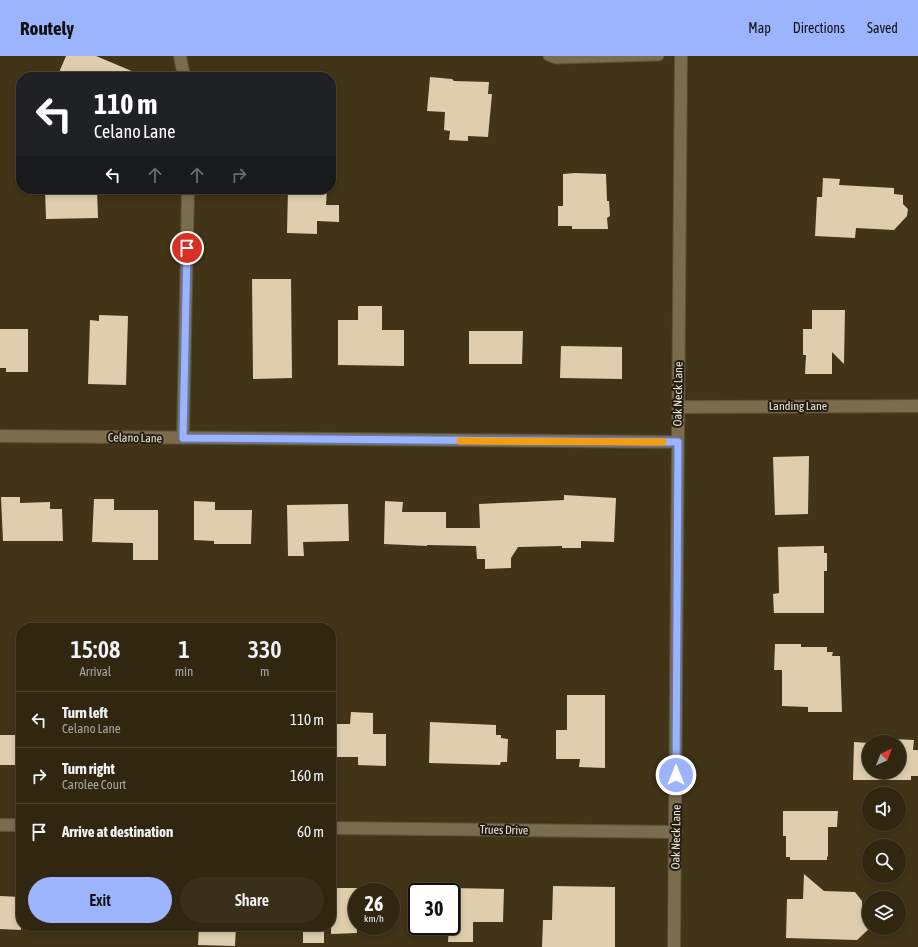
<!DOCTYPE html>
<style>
body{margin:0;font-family:"Asap Condensed",sans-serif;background:#392f1a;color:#f1f3f6;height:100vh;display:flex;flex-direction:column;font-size:15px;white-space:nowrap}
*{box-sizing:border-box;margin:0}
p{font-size:13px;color:#a8a59f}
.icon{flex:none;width:22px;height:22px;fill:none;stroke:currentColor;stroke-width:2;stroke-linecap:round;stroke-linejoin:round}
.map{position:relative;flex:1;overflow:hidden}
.details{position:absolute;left:16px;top:567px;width:320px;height:308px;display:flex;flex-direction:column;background:#312711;border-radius:16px;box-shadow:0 2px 6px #0003,0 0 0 1px #4c4431}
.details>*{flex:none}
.banner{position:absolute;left:16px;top:16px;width:320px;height:122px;border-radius:16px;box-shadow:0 2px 6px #0003,0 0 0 1px #4c4431;background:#202124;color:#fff;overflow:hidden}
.needle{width:26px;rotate:43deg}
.tools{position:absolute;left:862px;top:679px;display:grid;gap:8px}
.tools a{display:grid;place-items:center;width:44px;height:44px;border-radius:50%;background:#312711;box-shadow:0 2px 6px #0003,0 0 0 1px #4c4431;font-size:20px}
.speed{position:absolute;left:348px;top:827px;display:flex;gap:8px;font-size:20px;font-weight:700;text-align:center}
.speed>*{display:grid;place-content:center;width:52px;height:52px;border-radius:50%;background:#312711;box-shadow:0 2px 6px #0003,0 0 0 1px #4c4431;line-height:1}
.speed small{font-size:10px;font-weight:400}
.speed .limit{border:2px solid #111;border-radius:6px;background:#fff;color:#111}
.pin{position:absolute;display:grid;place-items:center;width:34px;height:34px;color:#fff;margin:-17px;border:2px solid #fff;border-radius:50%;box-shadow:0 1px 4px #0007}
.me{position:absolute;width:44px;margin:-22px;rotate:0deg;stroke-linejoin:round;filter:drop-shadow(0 0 3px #0008)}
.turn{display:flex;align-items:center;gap:14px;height:84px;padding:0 12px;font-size:18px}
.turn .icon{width:52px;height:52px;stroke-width:2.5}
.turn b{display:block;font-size:28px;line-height:34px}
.lanes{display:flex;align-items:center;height:38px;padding:0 12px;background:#0003;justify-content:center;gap:20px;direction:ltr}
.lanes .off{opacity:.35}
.eta{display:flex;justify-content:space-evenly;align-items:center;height:68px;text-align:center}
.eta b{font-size:24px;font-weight:600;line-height:28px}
.button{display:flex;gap:8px;margin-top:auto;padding:8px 12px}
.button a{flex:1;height:46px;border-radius:24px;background:#9cb4fd;color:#111;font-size:16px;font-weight:600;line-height:46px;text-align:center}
.button a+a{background:#392f1a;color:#f1f3f6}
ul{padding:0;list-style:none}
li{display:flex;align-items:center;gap:12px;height:56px;padding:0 12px;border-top:1px solid #4c4431}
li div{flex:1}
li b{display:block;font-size:15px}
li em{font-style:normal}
header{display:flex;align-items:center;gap:24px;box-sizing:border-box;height:56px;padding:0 20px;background:#9cb4fd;color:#111}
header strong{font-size:19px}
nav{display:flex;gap:22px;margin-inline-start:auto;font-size:14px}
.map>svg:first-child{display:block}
</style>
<header>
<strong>Routely</strong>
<nav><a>Map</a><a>Directions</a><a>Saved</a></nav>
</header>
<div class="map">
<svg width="918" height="891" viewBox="0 0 918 891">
<rect width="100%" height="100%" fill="#413417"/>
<!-- building -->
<path fill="#decead" d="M 66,0 L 96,0 L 146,21 L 57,21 Z
M 430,21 L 452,23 L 454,25 L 489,26 L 488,38 L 492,38 L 488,81 L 468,80 L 468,85 L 449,84 L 450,75 L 444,74 L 445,56 L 427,55 Z
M 575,117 L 606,118 L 607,145 L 609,145 L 610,160 L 607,162 L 608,173 L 572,173 L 572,170 L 558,170 L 558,150 L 563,150 L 563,118 Z
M 823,122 L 840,123 L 839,129 L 894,132 L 894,138 L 903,139 L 903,148 L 908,153 L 907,160 L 894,174 L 856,172 L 855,182 L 815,180 L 817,141 L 822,141 Z
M 45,133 L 97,133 L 98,162 L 46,163 Z
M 288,133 L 327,133 L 326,149 L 339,149 L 339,166 L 317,165 L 317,178 L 287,177 Z
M 252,223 L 291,223 L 292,322 L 253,323 Z
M 358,250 L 382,250 L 382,274 L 404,274 L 404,310 L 338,309 L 338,264 L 358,264 Z
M 812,254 L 845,254 L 844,308 L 832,296 L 832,318 L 805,318 L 806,299 L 803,299 L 803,273 L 812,273 Z
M 99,259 L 128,260 L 126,329 L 88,328 L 90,264 L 99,265 Z
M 0,273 L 28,273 L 28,316 L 6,316 L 6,312 L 0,312 Z
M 469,275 L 523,275 L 522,308 L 469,308 Z
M 561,290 L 622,291 L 622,323 L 560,322 Z
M 809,400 L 808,458 L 775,459 L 773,401 Z
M 564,439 L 616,442 L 614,486 L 581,485 L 581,492 L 562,492 L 562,490 L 518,491 L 511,502 L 511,512 L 485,513 L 485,503 L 477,503 L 476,490 L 427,489 L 427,490 L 384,488 L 385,445 L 403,446 L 402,456 L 446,456 L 446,472 L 480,472 L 479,448 L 564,444 Z
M 1,441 L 20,441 L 20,447 L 50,446 L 50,453 L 62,453 L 63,485 L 3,485 Z
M 94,443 L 114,443 L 114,454 L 158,454 L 158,504 L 133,504 L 133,487 L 92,486 Z
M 194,445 L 215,446 L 215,454 L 252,454 L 251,488 L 214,488 L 214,485 L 194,484 Z
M 348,448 L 349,485 L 303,486 L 304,500 L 288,500 L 287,449 Z
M 824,490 L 824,497 L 827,497 L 827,515 L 824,515 L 824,557 L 774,557 L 773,538 L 779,537 L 778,491 Z
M 775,588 L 801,588 L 801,591 L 827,591 L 827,596 L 833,596 L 832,600 L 840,600 L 842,656 L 808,656 L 808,651 L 782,650 L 782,614 L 774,614 Z
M 567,639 L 605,639 L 605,712 L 579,711 L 580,703 L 556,703 L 556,674 L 567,674 Z
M 351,656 L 373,657 L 373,678 L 386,678 L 386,710 L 358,709 L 358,701 L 331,701 L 331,668 L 350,668 Z
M 430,666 L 496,669 L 496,679 L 501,679 L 501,682 L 508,683 L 507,706 L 501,706 L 500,709 L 429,707 Z
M 0,679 L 21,679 L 21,709 L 0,709 Z
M 892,683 L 914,684 L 913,694 L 918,694 L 918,720 L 911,720 L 911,724 L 853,724 L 854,686 L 869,687 L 869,716 L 899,716 L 899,686 L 892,686 Z
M 783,755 L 838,755 L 837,771 L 828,771 L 828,800 L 827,801 L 827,804 L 790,804 L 790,801 L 786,801 L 786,780 L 783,780 Z
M 804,818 L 824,835 L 855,836 L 862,845 L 862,860 L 869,866 L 870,872 L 857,884 L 786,882 L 787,843 L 803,843 Z
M 553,830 L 615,831 L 615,891 L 542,891 L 543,864 L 552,864 Z
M 331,832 L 357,832 L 357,877 L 331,878 Z
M 451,832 L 504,833 L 503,866 L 473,866 L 473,886 L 448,886 L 449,870 L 451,870 Z
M 0,840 L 21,841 L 21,874 L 0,873 Z
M 199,870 L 236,870 L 235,890 L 198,889 Z
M 303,870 L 324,870 L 324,887 L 303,887 Z"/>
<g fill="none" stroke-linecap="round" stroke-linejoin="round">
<!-- lane casing -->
<g stroke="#5b5037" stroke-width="11">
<path id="lane" d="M 548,0 L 556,3 L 659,0"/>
</g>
<!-- street casing -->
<g stroke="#5b5037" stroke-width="14">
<path id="street" d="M 180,0 L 184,21
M 678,351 L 918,350
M 0,380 L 677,386
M 183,382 L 188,133
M 0,769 L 21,769
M 331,772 L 676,776
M 674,891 L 681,0"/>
</g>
<!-- lane -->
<use href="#lane" stroke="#7b6c4e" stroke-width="9"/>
<!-- street -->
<use href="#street" stroke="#7b6c4e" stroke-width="12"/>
</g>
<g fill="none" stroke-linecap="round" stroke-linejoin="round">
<!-- route casing -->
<g stroke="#6575a4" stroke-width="10">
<path id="route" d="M 187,192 L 183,382 L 678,386 L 676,719"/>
</g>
<!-- route -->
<use href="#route" stroke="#9cb4fd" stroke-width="7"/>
<!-- slow -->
<path stroke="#f59e0b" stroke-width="7" d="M 460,385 L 663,386"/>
</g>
<g text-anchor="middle" stroke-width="4" stroke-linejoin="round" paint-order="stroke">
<!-- street labels -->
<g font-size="12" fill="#ece4d3" stroke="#231d11">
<text transform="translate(678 338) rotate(-89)" y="4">Oak Neck Lane</text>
<text x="798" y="354">Landing Lane</text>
<text transform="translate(135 382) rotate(1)" y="4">Celano Lane</text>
<text transform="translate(504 774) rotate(1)" y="4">Trues Drive</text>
<text transform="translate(676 781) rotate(-89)" y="4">Oak Neck Lane</text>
</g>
</g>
</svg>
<div class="tools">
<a><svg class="needle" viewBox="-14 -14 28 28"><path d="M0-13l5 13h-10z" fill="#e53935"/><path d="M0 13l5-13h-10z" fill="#a8a59f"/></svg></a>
<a><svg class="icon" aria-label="sound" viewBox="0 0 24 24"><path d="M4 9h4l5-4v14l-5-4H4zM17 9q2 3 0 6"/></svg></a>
<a><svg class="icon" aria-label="search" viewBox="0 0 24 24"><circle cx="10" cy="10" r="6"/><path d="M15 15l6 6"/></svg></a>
<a><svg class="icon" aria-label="layers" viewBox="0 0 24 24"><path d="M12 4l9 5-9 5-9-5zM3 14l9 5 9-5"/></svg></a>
</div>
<div class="speed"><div>26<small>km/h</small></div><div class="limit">30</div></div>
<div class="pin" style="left:187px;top:192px;background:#d93025"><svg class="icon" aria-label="arrive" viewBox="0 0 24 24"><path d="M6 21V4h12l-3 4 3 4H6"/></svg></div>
<svg class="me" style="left:676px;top:719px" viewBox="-20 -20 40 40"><circle r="17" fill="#9cb4fd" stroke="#fff" stroke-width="3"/><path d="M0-11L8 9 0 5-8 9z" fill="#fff"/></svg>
<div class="banner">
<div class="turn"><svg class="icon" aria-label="left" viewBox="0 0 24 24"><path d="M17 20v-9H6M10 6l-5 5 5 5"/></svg><div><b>110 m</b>Celano Lane</div></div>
<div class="lanes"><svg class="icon" aria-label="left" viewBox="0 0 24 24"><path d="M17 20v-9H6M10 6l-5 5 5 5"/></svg><svg class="icon off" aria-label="ahead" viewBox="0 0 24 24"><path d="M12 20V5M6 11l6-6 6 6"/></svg><svg class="icon off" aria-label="ahead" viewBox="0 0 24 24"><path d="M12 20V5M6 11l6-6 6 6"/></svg><svg class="icon off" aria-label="right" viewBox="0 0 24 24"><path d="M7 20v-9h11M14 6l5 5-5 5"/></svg></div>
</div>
<section class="details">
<div class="eta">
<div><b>15:08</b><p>Arrival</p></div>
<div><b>1</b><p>min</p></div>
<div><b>330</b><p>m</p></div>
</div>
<ul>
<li><svg class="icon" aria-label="left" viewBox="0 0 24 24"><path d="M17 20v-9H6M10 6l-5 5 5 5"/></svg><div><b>Turn left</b><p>Celano Lane</p></div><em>110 m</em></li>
<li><svg class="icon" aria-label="right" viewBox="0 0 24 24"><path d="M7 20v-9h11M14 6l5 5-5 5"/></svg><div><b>Turn right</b><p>Carolee Court</p></div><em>160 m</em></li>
<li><svg class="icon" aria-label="arrive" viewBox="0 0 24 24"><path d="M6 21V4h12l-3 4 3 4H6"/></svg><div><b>Arrive at destination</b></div><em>60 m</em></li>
</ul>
<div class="button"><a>Exit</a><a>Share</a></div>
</section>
</div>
